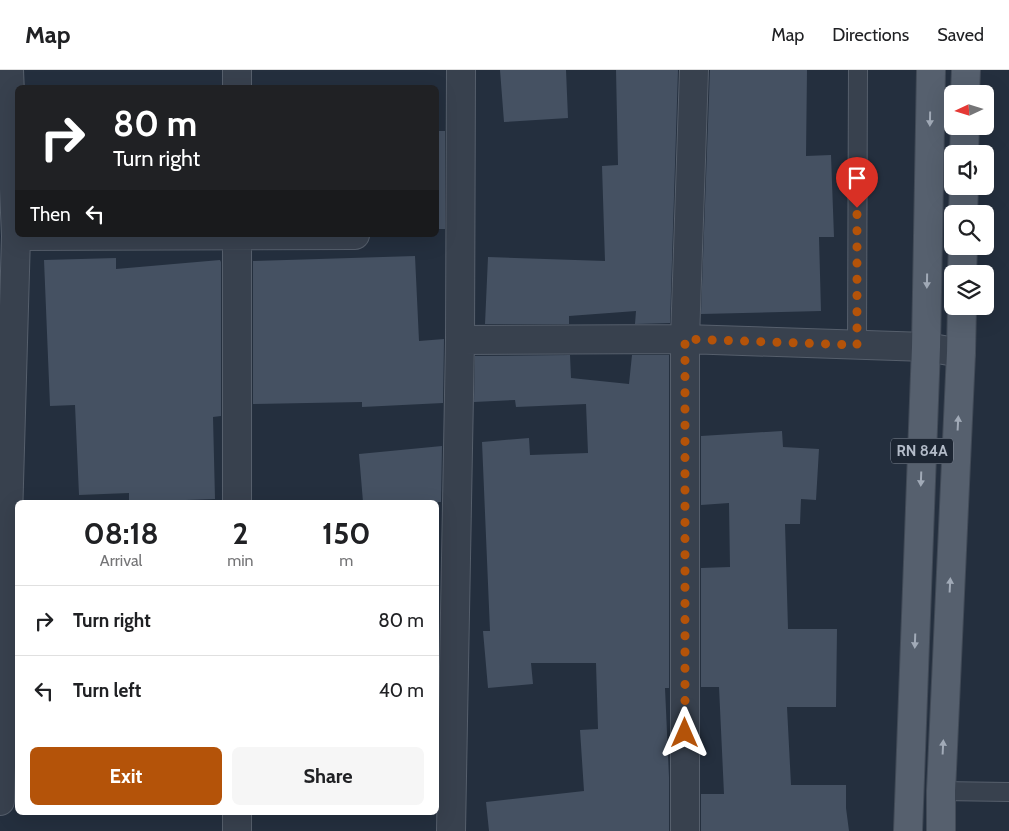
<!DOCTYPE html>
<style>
body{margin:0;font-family:Cabin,sans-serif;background:#f6f6f6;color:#202124;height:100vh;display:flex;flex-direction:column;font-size:19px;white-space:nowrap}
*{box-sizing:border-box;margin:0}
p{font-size:16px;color:#757577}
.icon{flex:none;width:28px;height:28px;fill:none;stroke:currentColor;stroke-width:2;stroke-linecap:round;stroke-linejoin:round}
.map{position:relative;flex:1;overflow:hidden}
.details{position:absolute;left:15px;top:430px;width:424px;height:315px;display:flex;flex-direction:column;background:#fff;border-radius:8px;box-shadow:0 5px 20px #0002}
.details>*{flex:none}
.hud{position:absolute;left:15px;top:15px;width:424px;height:152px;border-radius:8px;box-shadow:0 5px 20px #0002;background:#202124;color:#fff;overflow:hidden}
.needle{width:32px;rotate:266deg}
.tools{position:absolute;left:944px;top:15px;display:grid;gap:10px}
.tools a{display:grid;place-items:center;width:50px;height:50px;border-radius:8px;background:#fff;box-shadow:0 5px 20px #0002;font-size:25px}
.pin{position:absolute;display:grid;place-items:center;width:42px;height:42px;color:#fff;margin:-51px -21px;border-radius:50% 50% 50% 0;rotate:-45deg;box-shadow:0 0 5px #0007}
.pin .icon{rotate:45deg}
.me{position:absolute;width:55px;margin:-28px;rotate:0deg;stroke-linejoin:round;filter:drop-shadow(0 0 4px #0008)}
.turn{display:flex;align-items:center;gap:18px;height:105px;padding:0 15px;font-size:22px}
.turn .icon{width:65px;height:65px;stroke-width:2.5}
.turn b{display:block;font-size:35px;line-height:42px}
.then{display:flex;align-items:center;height:48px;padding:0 15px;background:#0003;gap:10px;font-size:19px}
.eta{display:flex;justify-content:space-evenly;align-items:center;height:85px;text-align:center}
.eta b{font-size:30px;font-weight:800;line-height:35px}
.action{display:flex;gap:10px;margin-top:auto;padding:10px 15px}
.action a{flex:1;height:58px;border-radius:8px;background:#b45309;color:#fff;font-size:20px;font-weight:800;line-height:58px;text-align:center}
.action a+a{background:#f6f6f6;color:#202124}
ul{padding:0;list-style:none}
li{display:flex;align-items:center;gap:15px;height:70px;padding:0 15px;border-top:1px solid #e0e0e0}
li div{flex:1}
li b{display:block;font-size:19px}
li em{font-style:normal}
header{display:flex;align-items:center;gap:30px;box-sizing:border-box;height:70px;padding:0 25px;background:#fff;border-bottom:1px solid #e0e0e0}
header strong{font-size:24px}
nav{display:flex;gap:28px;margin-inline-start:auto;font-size:18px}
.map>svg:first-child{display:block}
</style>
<header>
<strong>Map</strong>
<nav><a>Map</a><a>Directions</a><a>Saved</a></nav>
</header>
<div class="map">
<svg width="1009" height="761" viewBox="0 0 1009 761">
<rect width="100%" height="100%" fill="#242f3e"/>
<!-- building -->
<path fill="#455162" d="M 500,0 L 566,0 L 568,48 L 504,52 Z
M 616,0 L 678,0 L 670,253 L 635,254 L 636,241 L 569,246 L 569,254 L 485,254 L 488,187 L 605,191 L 602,96 L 618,95 Z
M 710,0 L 807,0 L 806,86 L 831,85 L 834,167 L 819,167 L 821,241 L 701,244 Z
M 436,61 L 445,61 L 445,159 L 436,159 Z
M 415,186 L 419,271 L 444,269 L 443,333 L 362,337 L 362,332 L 253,334 L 253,191 Z
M 116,188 L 116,199 L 220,190 L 221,192 L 221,346 L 213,347 L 215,429 L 129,432 L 129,423 L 79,425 L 75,335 L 50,336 L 44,190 Z
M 570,285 L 571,308 L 629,314 L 632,285 L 669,285 L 669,618 L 665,618 L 669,707 L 669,761 L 489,761 L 486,732 L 584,721 L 580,660 L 598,659 L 596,593 L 531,593 L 533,614 L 488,618 L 483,561 L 490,561 L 482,372 L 529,368 L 530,385 L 588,383 L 586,334 L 516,337 L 515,330 L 474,332 L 475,286 Z
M 782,361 L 783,377 L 819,379 L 816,430 L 801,429 L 800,454 L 785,454 L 788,559 L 837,559 L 836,637 L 787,637 L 791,715 L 846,715 L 846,738 L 849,761 L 701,761 L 701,724 L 724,724 L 719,617 L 701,617 L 701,498 L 730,497 L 729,433 L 701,435 L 701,366 Z
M 442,376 L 441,432 L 363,432 L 359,384 Z"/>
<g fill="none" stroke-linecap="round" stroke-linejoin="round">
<!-- service casing -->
<g stroke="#565f6c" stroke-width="20">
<path id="service" d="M 857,275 L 858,0
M 941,721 L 1009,722"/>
</g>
<!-- minor casing -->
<g stroke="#565f6c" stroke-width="30">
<path id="minor" d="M 9,0 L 16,166
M 237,0 L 237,18
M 237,165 L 237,432
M 460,270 L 685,269 L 926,277 L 961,283
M 0,731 L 16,166 L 355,165
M 237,742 L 237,761
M 451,761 L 460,270 L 461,0
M 685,761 L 685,269 L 694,0"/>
</g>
<!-- primary casing -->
<g stroke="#414a57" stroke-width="30">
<path id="primary" d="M 965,24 L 966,0
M 964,84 L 965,56
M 963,144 L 964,116
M 962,204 L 963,176
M 908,761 L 926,277 L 931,0
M 941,761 L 941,721 L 961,283 L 962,236"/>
</g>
<!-- service -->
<use href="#service" stroke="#38414e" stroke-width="18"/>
<!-- minor -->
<use href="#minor" stroke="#38414e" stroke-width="28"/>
<!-- primary -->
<use href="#primary" stroke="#56606e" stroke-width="28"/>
</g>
<!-- one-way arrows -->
<defs><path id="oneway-solid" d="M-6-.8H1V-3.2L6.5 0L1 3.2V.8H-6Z" transform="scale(1.25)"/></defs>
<g fill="#a1aab7">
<use href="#oneway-solid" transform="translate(930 49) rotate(91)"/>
<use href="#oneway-solid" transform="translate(927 211) rotate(91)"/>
<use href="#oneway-solid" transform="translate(958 353) rotate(-87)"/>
<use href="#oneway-solid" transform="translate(921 409) rotate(92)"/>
<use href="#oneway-solid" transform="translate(950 515) rotate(-87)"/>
<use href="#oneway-solid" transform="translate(915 571) rotate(92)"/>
<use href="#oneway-solid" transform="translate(943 677) rotate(-87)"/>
</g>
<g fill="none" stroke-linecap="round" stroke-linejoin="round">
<!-- route -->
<path stroke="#b45309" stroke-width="9" stroke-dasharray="0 16.2" d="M 685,663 L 685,269 L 857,275 L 857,138"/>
</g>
<g text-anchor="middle" stroke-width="5" stroke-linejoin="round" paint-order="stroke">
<!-- shield labels -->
<rect fill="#1d2633" stroke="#878f9c" stroke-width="1" x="891" y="368.5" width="62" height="25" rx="4"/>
<g font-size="15" font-weight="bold" fill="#b4bcc9">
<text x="922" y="386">RN 84A</text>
</g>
</g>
</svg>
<div class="tools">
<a><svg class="needle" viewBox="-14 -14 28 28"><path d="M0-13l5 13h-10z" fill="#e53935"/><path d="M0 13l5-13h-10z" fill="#757577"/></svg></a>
<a><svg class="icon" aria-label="sound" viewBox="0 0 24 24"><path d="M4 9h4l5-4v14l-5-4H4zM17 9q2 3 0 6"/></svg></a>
<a><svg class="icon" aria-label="search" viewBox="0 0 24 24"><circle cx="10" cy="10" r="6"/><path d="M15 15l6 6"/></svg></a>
<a><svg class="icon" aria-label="layers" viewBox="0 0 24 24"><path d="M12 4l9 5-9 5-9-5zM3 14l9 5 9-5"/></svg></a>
</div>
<div class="pin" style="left:857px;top:138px;background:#d93025"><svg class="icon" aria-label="arrive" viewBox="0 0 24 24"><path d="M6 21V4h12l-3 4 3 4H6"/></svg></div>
<svg class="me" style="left:685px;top:663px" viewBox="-20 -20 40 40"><path d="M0-17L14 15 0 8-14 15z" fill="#b45309" stroke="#fff" stroke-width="4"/></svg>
<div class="hud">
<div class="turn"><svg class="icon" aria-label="right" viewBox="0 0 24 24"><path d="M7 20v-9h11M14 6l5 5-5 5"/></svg><div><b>80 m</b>Turn right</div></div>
<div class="then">Then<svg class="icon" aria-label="left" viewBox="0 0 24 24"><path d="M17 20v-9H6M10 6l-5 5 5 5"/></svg></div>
</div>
<section class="details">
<div class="eta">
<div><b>08:18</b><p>Arrival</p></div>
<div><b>2</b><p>min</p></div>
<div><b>150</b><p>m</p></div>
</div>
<ul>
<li><svg class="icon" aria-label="right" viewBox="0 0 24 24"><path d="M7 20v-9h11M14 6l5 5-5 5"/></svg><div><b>Turn right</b></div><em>80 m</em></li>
<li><svg class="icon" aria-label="left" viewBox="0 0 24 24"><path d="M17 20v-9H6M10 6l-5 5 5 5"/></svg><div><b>Turn left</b></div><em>40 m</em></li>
</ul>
<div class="action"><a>Exit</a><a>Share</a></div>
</section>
</div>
